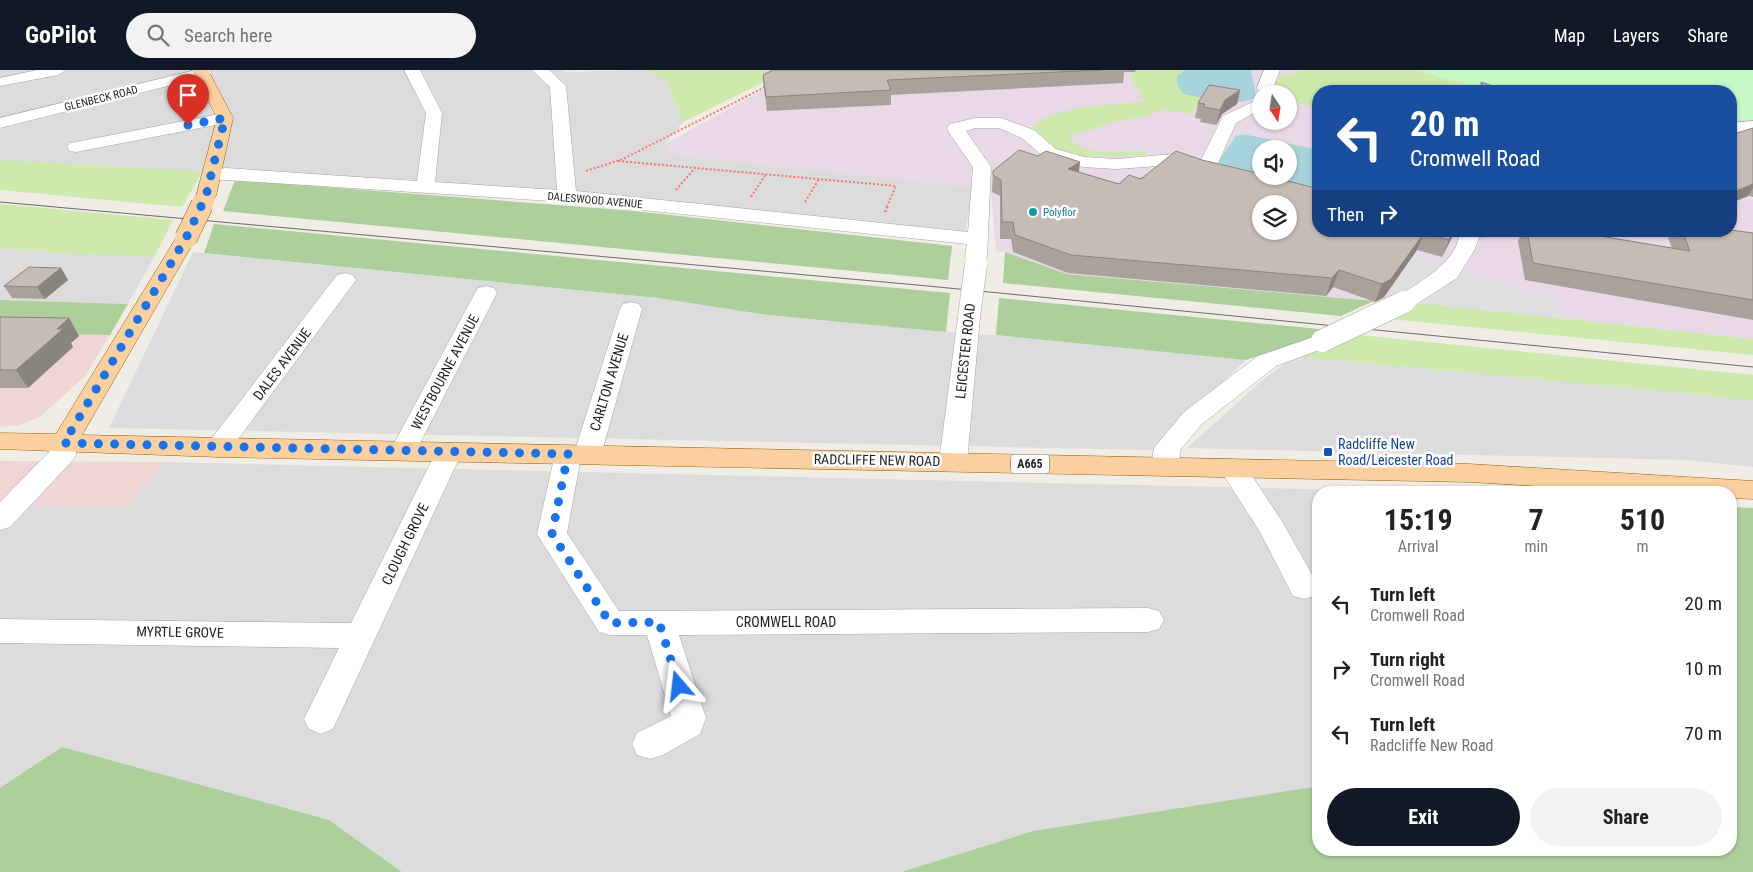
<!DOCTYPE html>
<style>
body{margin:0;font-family:"Roboto Condensed",sans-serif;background:#f2f2f2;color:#222;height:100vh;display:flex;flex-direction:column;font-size:19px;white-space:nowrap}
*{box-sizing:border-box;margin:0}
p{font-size:16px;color:#767676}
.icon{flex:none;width:28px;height:28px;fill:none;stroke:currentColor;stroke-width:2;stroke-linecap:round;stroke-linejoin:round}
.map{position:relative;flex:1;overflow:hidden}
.drawer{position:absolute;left:1312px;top:416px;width:425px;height:370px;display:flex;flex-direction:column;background:#fff;border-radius:20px;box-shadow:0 1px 4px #0004}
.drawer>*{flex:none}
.hud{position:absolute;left:1312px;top:15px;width:425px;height:152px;border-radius:20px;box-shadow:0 1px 4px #0004;background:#1a4fa0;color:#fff;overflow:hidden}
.needle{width:32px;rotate:168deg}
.fabs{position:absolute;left:1252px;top:15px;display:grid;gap:10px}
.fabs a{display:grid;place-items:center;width:45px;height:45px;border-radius:50%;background:#fff;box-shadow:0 1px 4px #0004;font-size:25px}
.pin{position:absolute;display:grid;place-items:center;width:42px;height:42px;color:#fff;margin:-51px -21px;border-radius:50% 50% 50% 0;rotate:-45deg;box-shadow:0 0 5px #0007}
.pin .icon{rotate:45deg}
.me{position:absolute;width:55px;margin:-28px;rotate:343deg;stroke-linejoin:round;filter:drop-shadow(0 0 4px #0008)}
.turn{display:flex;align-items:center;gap:18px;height:105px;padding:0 15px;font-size:22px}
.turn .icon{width:65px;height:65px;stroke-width:2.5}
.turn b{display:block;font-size:35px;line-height:42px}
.then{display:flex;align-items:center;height:48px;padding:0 15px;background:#0003;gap:10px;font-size:19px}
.eta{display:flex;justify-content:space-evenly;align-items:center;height:85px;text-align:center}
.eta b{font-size:30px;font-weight:700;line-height:35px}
.action{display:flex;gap:10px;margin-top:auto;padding:10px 15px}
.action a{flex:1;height:58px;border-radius:30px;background:#111827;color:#fff;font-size:20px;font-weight:700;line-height:58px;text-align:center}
.action a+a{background:#f2f2f2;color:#222}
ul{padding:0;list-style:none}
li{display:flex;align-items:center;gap:15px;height:65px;padding:0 15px}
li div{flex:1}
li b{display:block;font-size:19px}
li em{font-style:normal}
header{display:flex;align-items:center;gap:30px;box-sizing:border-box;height:70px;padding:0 25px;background:#111827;color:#fff}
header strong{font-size:24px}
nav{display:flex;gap:28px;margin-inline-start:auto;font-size:18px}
.search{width:350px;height:45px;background:#f2f2f2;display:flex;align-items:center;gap:12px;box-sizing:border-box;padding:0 18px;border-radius:28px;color:#767676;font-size:19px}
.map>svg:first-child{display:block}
</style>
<header>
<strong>GoPilot</strong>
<div class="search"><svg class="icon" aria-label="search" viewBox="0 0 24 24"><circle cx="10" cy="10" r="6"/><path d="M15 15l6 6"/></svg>Search here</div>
<nav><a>Map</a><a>Layers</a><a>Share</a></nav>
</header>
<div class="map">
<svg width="1753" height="802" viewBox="0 0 1753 802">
<rect width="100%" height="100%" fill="#f0ece6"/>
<!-- residential -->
<path fill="#dddcdc" d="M 0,0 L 563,0 L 566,2 L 647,0 L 666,11 L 683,52 L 665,74 L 676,85 L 973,117 L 965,165 L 227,99 L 202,102 L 0,90 Z
M 0,178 L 57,183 L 154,187 L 128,234 L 0,230 Z
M 193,182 L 658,228 L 768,245 L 946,262 L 1047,269 L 1246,290 L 1151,380 L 109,358 Z
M 1294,286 L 1753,330 L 1753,397 L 1687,390 L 1187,378 L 1264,309 Z
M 164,392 L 1430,422 L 1319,422 L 1319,716 L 1033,761 L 901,802 L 402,802 L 329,750 L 0,718 L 0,434 L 127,438 Z"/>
<!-- commercial -->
<path fill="#f0d5d5" d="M 0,263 L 110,265 L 85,306 L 40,347 L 19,355 L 0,357 Z
M 0,391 L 164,392 L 127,438 L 0,434 Z"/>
<!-- industrial -->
<path fill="#e9d8e6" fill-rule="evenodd" d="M 800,0 L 1415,0 L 1319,21 L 1319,161 L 1731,161 L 1731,119 L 1753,129 L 1753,269 L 1384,229 L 1374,231 L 1067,204 L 1005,182 L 996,181 L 991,121 L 973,117 L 676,85 L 665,74 ZM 1261,24 L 1289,24 L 1289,51 L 1261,51 ZM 1261,79 L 1289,79 L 1289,106 L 1261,106 ZM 1261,134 L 1289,134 L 1289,161 L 1261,161 Z"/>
<!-- grass -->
<path fill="#cde9ac" d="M 647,0 L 789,0 L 683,52 L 666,11 Z
M 1138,0 L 1185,0 L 1178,5 L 1177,13 L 1183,24 L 1202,27 L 1192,44 L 1166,40 L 1154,41 L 1152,45 L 1113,52 L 1069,67 C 1081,88 1124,81 1146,81 L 1147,85 C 1119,85 1083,91 1057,79 C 1048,74 1039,66 1031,60 C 1044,36 1119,34 1145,32 L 1128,3 L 1139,2 Z
M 1304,0 L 1415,0 L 1492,21 L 1319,21 L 1319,38 L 1289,31 L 1289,24 L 1278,24 L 1272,17 L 1273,12 L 1282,5 L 1287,6 Z
M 0,90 L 174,100 L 202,102 L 182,137 L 0,120 Z
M 0,134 L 173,150 L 154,187 L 57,183 L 0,178 Z
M 1421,233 L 1753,269 L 1753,285 L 1391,249 Z
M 1359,265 L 1753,305 L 1753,330 L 1294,286 L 1337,276 Z"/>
<!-- forest -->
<path fill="#accf9b" d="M 235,110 L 634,141 L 952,176 L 948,210 L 223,141 Z
M 214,154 L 950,223 L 946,262 L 768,245 L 658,228 L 204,183 Z
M 1005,182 L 1067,204 L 1374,231 L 1341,246 L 1003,213 Z
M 999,228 L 1329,260 L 1312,268 L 1246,290 L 996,265 Z
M 0,230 L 128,234 L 110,265 L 0,263 Z
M 1731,437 L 1753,438 L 1753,802 L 901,802 L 1033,761 L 1319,716 L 1319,780 L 1731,780 Z
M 62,677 L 329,750 L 402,802 L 0,802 L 0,718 Z"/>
<!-- park -->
<path fill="#c4f9c6" d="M 1415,0 L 1753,0 L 1753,50 L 1731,52 L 1731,21 L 1492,21 Z"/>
<!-- parking -->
<path fill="#dfdfdf" d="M 1414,185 L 1563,232 L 1561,248 L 1421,233 L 1390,219 Z"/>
<!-- water -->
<path fill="#a7d3dd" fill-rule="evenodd" d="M 1185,0 L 1251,0 L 1256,26 C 1244,39 1199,27 1183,24 L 1177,14 L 1177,6 Z
M 1243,64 L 1319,80 L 1319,122 L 1221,99 L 1219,91 L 1236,66 ZM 1261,79 L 1289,79 L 1289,106 L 1261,106 Z"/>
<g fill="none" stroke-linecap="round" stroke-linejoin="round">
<!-- minor casing -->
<g stroke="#a6a6a6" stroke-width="1">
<path id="minor" d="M 37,0 L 66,0 L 58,5 L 0,16 L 0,8 Z
M 196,0 L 209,0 L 211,3 L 208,6 L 0,58 L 0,48 Z
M 404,0 L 420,0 L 442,43 L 435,112 L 557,120 L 550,17 L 532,0 L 549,0 L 566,16 L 576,121 L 968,162 L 973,97 L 950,64 L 947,58 L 950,54 L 975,48 L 1001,48 L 1034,60 L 1056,79 L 1084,87 L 1116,89 L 1174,84 L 1200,92 L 1223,46 L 1261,28 L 1261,39 L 1236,53 L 1215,100 L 1213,104 L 1201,105 L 1172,95 L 1116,99 L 1083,97 L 1044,87 L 1022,68 L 999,58 L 975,58 L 966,61 L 991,97 L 987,187 L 983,191 L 976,193 L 969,191 L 965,187 L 967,174 L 567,132 L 226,110 L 206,109 L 204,105 L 206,101 L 226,98 L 417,111 L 426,43 Z
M 1264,0 L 1280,0 L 1273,18 L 1278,24 L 1261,24 L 1257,18 Z
M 225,43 L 231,44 L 233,48 L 231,52 L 76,82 L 70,81 L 67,77 L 70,73 L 76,72 Z
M 1753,51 L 1753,61 L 1731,63 L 1731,53 Z
M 1453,161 L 1513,161 L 1510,165 L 1479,167 L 1475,179 L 1457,208 L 1412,237 L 1404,239 L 1396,237 L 1393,232 L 1396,227 C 1417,214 1456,193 1459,166 Z
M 345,203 L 353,205 L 356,210 L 227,384 L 218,387 L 209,384 L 205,378 L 209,372 L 337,205 Z
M 486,216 L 494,218 L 497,223 L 416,381 L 413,387 L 403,390 L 393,387 L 390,381 L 475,223 L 478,218 Z
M 631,232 L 639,234 L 642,239 L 601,385 L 597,391 L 587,394 L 580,392 L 567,463 L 619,541 L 1148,538 L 1159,541 L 1164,550 L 1159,559 L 1148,562 L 679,565 L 706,648 L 700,664 L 663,685 L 650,689 L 637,685 L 632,674 L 637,663 L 671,646 L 647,565 L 610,565 L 599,562 L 537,464 L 555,384 L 558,378 L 568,375 L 576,377 L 620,239 L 623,234 Z
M 969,240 L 977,242 L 980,247 L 967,392 L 963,398 L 953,401 L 943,398 L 939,392 L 958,247 L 961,242 Z
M 1322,264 L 1330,266 L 1334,271 L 1330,276 L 1276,296 L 1202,354 L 1180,380 L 1179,397 L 1175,403 L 1165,406 L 1155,403 L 1151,397 L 1154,378 L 1184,342 L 1258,286 Z
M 64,365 L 73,367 L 77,373 L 76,385 L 72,391 L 10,457 L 0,460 L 0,432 L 49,382 L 55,367 Z
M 449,373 L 459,376 L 462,382 L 333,659 L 321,664 L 309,659 L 304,649 L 339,578 L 0,573 L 0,549 L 351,553 L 436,382 L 439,376 Z
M 1233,389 L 1243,392 L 1283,453 L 1319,517 L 1315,526 L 1304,529 L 1293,526 L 1260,462 L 1219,398 L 1223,392 Z"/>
</g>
<!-- major casing -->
<g stroke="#996102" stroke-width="1">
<path id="major" d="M 192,0 L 208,0 L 233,48 L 216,126 L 213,130 L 199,130 L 196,126 L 217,48 Z
M 186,162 L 193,164 L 196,168 L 82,365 L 1469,394 L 1753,411 L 1753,429 L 1731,428 L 1731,422 L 1640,422 L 1469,412 L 218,387 L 0,379 L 0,363 L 56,364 L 176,168 L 179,164 Z"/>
</g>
<!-- path-far1 -->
<path stroke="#f8776e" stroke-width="2" stroke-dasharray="2 2" stroke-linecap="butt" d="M 618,91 L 896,116 L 887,136
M 586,101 L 623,89 L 767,16
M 676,120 L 695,98
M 751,127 L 766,104
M 805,132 L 819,109"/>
<!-- path -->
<path stroke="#f8776e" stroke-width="2.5" stroke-dasharray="2 2" stroke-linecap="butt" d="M 885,142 L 888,135"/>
<!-- minor -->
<use href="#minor" fill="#fff" fill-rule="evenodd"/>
<!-- major -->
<use href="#major" fill="#fbd0a0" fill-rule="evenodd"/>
<!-- tram -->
<path stroke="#6d6d6d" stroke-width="1" d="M 0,132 L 928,216 L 1753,297"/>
<!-- minor-bridge casing -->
<g stroke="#a6a6a6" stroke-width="23" stroke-linecap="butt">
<path id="minor-bridge" d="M 969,247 L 976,194
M 1322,271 L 1404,232"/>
</g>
<!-- major-bridge-far1 casing -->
<g stroke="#996102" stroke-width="18" stroke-linecap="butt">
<path id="major-bridge-far1" d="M 201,136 L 206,126"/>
</g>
<!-- major-bridge casing -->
<g stroke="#996102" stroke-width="23" stroke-linecap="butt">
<path id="major-bridge" d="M 186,168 L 202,135"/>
</g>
<!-- minor-bridge -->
<use href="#minor-bridge" stroke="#fff" stroke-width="22"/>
<!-- major-bridge-far1 -->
<use href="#major-bridge-far1" stroke="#fbd0a0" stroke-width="18"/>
<!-- major-bridge -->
<use href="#major-bridge" stroke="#fbd0a0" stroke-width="22"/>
</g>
<!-- wall -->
<path fill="#a9a29c" d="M 773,0 L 1136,0 L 1135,2 L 1124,2 L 1123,13 L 891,25 L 891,35 L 767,41 L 764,19 L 763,5 Z
M 1481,12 L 1507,21 L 1478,21 Z
M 1240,20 L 1237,34 L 1222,44 L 1216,55 L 1200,52 L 1201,49 L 1195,48 L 1198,33 Z
M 1753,58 L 1753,127 L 1748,126 L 1731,133 L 1731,65 Z
M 1038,86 L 1078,102 L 1119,114 L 1202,90 L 1454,164 L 1442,187 L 1417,180 L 1384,227 L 1375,232 L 1333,217 L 1326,226 L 1068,203 L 1013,182 L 1011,169 L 1000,169 L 1000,126 L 992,122 L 993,101 Z
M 1523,161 L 1569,161 L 1672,178 L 1668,168 L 1672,161 L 1731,161 L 1753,163 L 1753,250 L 1525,210 L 1518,171 Z
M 61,198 L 68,210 L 45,229 L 12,228 L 4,216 Z
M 0,247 L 69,248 L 79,266 L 71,273 L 73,277 L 28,318 L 0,318 Z"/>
<!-- shaded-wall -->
<path fill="#8a847f" d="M 1240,20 L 1237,34 L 1222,44 L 1216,55 L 1220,40 L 1225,30 Z
M 1080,92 L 1078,108 L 1068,99 Z
M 1753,114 L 1753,118 L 1748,126 L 1731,133 L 1731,123 Z
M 1453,161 L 1455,161 L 1442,187 L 1449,170 Z
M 1424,163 L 1417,180 L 1384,227 L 1375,232 L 1382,214 Z
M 61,198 L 68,210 L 45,229 L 37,217 Z
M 1339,200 L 1333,217 L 1326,226 L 1332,208 Z
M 69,248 L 79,266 L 71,273 L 73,277 L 28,318 L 16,300 L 57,259 Z"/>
<!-- building -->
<path fill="#c5bcb5" stroke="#8a847f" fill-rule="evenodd" d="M 773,0 L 1101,0 L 887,10 L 891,20 L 766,27 L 763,5 Z
M 1481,12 L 1507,21 L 1486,21 Z
M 1209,15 L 1240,20 L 1225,30 L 1220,40 L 1203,37 L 1205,34 L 1198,33 Z
M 1753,58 L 1753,114 L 1731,123 L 1731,65 Z
M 1019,80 L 1038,86 L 1046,81 L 1080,92 L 1068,99 L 1119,114 L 1129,105 L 1141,109 L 1176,81 L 1202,90 L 1261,104 L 1261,106 L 1268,106 L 1319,119 L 1319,161 L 1453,161 L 1449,170 L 1424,163 L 1391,209 L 1382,214 L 1339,200 L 1332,208 L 1071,185 L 1015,165 L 1013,152 L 1002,152 L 1001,110 L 993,105 L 993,101 ZM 1261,134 L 1289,134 L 1289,161 L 1261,161 Z
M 1731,160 L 1753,163 L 1753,230 L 1533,193 L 1527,161 L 1569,161 L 1690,181 L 1682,161 L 1731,161 Z
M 29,197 L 61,198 L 37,217 L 4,216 Z
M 0,247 L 69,248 L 57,259 L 63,259 L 16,300 L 0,300 Z"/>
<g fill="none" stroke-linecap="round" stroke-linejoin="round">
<!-- route -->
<path stroke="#1a73e8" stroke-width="9" stroke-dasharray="0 16.2" d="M 188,55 L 225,48 L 206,126 L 186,168 L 64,373 L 568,384 L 552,464 L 610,553 L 659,552 L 679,616"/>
</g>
<!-- markers -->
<circle fill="#0f9aa8" stroke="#fff" stroke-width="2" cx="1033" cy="142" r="5"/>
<rect fill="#1a4fb4" stroke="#fff" stroke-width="2" x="1323" y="377" width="10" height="10" rx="2.5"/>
<g text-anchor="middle" stroke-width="5" stroke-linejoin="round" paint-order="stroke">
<!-- far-street labels -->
<g font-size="11" fill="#1f1f1f" stroke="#fff">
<text transform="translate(101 28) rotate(-14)" y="4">GLENBECK ROAD</text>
<text transform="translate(595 130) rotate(5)" y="4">DALESWOOD AVENUE</text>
</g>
<!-- far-culture labels -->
<g font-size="11" fill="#0d838f" stroke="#fff" text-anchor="start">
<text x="1043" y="146">Polyflor</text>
</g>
<!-- shield labels -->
<rect fill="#fff" stroke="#626262" stroke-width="1" x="1011" y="384.5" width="38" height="19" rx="4"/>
<g font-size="12" font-weight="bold" fill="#1f1f1f">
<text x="1030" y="398">A665</text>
</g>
<!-- street labels -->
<g font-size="14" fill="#1f1f1f" stroke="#fff">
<text transform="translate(965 281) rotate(-84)" y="5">LEICESTER ROAD</text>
<text transform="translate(282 294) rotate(-53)" y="5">DALES AVENUE</text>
<text transform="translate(445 302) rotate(-62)" y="5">WESTBOURNE AVENUE</text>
<text transform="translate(609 312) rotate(-73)" y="5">CARLTON AVENUE</text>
<text transform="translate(877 390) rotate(1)" y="5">RADCLIFFE NEW ROAD</text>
<text transform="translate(405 474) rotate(-64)" y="5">CLOUGH GROVE</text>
<text x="786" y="557">CROMWELL ROAD</text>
<text transform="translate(180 562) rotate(1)" y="5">MYRTLE GROVE</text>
</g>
<!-- transit labels -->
<g font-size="14" fill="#164399" stroke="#fff" text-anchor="start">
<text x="1338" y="379">Radcliffe New<tspan x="1338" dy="16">Road/Leicester Road</tspan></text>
</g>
</g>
</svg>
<div class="fabs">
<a><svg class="needle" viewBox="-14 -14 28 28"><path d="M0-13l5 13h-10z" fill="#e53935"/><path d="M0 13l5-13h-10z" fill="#767676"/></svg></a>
<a><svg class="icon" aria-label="sound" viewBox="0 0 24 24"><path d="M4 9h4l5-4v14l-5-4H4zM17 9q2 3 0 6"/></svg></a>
<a><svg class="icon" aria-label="layers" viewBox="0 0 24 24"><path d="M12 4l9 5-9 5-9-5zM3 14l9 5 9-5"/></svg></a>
</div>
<div class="pin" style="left:188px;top:55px;background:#d93025"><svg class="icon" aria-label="arrive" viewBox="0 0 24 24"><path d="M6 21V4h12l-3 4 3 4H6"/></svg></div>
<svg class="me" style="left:679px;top:616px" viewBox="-20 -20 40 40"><path d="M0-17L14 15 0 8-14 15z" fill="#1a73e8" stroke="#fff" stroke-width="4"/></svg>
<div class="hud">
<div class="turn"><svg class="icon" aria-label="left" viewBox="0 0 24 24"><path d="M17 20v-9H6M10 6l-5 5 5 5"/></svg><div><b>20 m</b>Cromwell Road</div></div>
<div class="then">Then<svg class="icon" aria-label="right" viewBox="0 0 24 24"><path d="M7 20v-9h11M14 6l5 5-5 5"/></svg></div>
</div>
<section class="drawer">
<div class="eta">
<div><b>15:19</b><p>Arrival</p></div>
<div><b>7</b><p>min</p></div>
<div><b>510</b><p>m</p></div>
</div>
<ul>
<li><svg class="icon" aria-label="left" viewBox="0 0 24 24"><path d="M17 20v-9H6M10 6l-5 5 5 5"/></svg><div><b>Turn left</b><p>Cromwell Road</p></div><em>20 m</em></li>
<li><svg class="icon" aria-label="right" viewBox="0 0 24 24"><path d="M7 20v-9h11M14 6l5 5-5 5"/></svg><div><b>Turn right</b><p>Cromwell Road</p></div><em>10 m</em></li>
<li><svg class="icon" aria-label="left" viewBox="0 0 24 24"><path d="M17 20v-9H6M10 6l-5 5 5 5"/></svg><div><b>Turn left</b><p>Radcliffe New Road</p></div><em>70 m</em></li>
</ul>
<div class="action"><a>Exit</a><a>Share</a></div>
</section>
</div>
